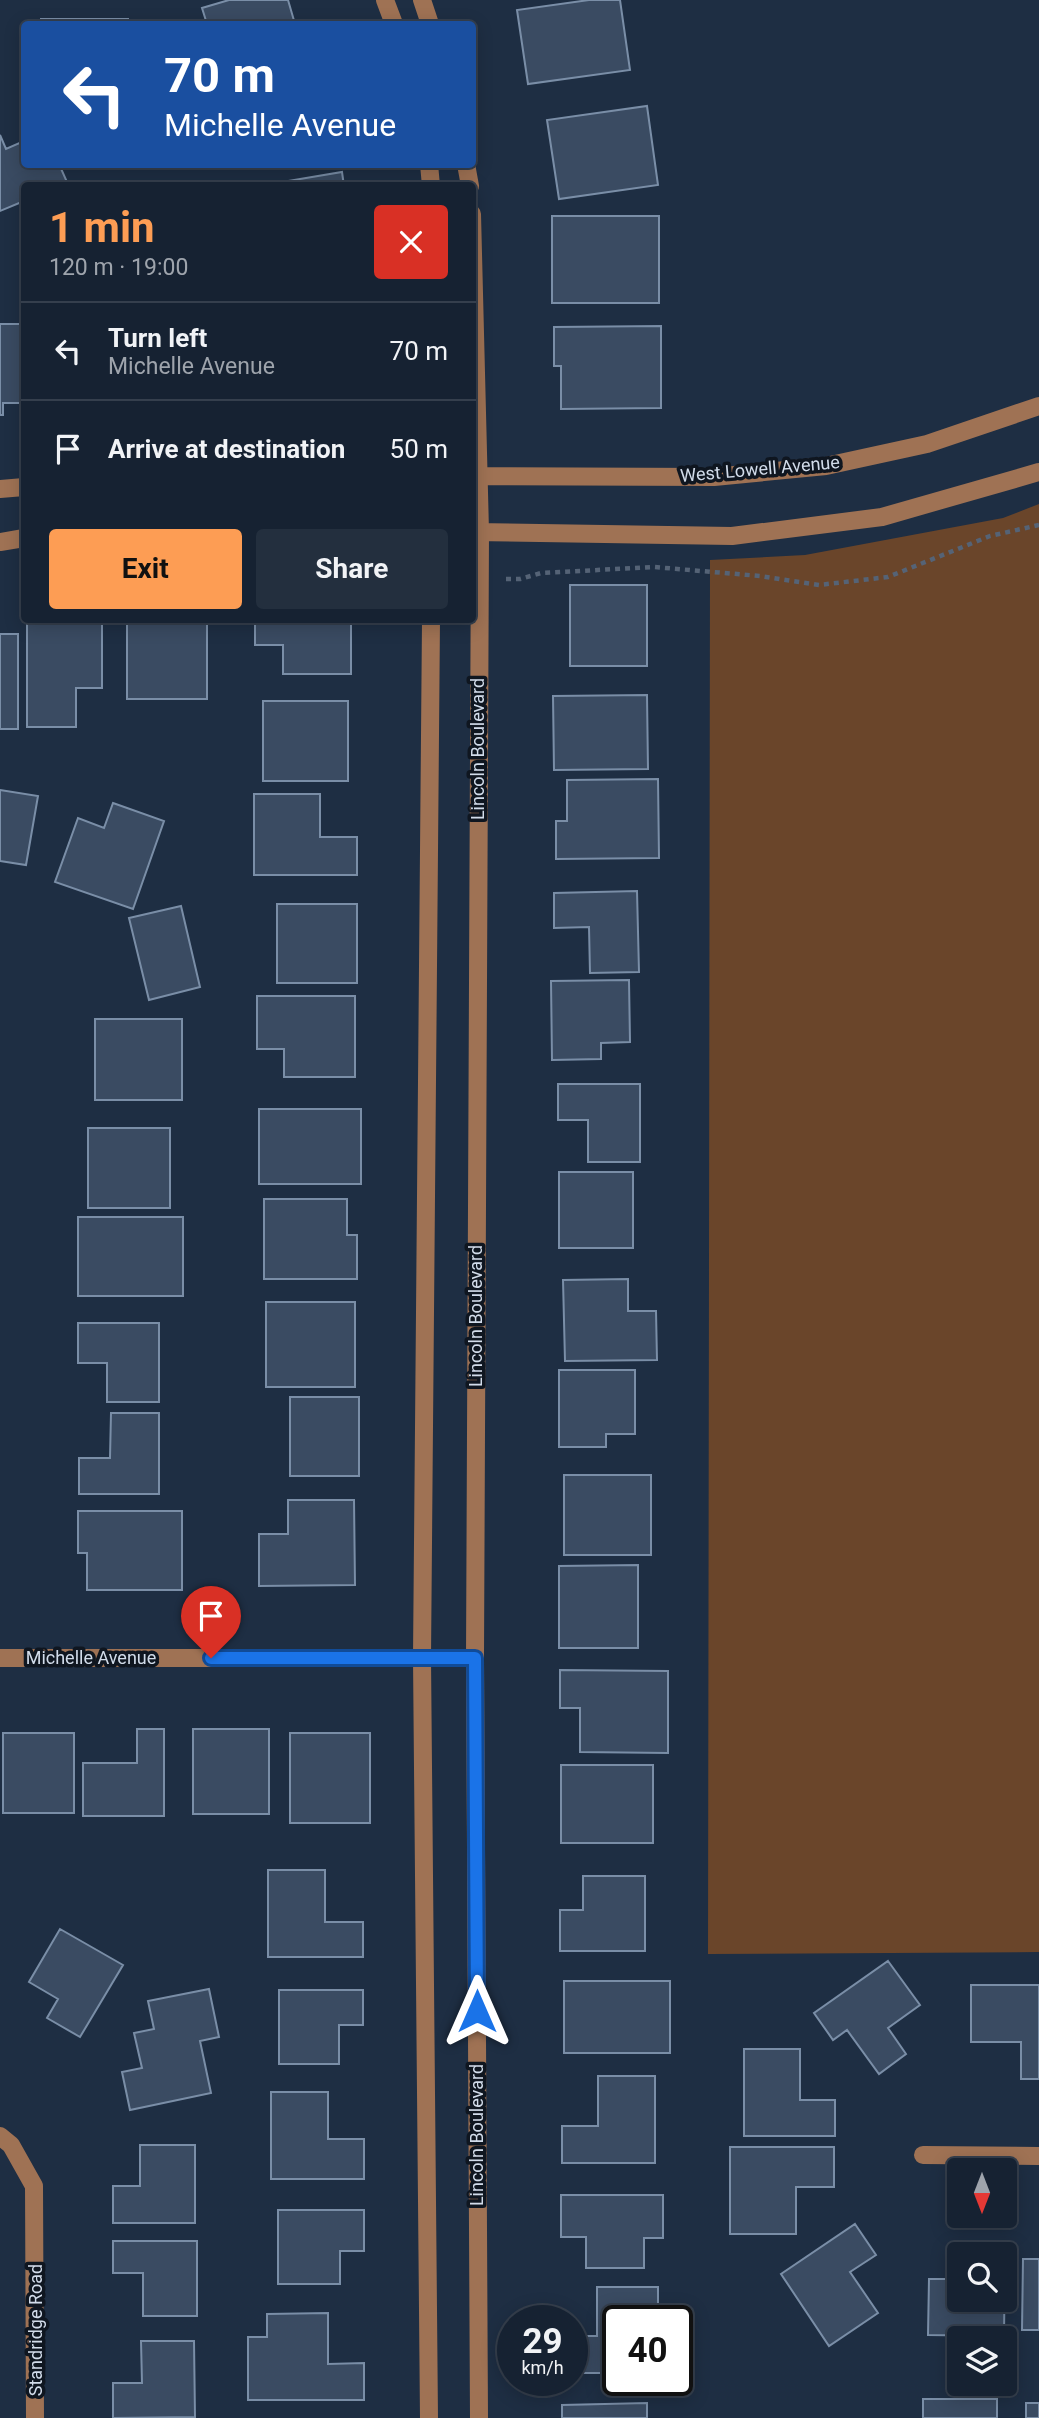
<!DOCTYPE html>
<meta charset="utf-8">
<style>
body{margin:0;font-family:Roboto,sans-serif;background:#232f3e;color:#f1f3f6;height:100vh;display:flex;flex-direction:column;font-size:26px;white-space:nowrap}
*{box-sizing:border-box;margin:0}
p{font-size:23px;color:#9ea4ac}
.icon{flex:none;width:38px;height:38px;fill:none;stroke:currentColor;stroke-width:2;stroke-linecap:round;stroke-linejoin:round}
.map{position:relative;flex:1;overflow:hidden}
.sheet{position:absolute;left:21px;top:182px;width:455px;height:441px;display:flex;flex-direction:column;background:#162232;border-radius:7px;box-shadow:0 4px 18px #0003,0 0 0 2px #353f4d}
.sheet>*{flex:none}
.guide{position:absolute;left:21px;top:21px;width:455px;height:147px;border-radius:7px;box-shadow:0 4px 18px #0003,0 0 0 2px #353f4d;background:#1a4fa0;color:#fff;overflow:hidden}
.needle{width:46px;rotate:180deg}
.controls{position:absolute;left:947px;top:2158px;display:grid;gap:14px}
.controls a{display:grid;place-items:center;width:70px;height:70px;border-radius:7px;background:#162232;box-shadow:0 4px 18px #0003,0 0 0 2px #353f4d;font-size:35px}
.speed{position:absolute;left:497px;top:2305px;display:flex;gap:14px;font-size:35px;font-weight:700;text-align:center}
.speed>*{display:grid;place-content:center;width:91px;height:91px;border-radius:50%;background:#162232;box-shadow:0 4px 18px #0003,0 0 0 2px #353f4d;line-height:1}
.speed small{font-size:18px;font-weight:400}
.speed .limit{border:4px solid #111;border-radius:10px;background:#fff;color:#111}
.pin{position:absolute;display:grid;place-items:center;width:60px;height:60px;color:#fff;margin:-72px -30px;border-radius:50% 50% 50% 0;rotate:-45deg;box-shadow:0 0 7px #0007}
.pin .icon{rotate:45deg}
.me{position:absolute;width:77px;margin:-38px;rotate:0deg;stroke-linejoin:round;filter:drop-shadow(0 0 5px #0008)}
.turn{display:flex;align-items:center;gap:24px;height:147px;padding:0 28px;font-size:32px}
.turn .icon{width:91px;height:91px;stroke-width:2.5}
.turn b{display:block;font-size:49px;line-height:60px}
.round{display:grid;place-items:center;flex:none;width:74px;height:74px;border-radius:7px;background:#232f3e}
.headline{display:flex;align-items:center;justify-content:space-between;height:119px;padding:0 28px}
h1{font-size:42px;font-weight:700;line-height:52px;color:#fd9d54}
.action{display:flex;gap:14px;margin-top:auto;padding:14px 28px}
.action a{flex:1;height:80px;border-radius:7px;background:#fd9d54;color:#111;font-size:28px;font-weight:700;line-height:80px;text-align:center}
.action a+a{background:#232f3e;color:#f1f3f6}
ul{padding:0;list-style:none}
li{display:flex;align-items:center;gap:21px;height:98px;padding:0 28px;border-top:2px solid #353f4d}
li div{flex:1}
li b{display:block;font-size:26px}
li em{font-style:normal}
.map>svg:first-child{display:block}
</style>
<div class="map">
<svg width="1039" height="2418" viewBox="0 0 1039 2418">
<rect width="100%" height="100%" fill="#1e2e43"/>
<!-- green -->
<path fill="#6a452a" d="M 1039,504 L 1039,1952 L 708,1954 L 710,560 L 805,555 L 1003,518 Z"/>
<!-- building -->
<path fill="#3a4b62" stroke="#7a8ea7" stroke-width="2" d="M 229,0 L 288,0 L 295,24 L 207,24 L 202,8 Z
M 589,0 L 620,0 L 630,70 L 528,84 L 517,10 Z
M 41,19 L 128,19 L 128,24 L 41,24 Z
M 647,106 L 658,185 L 559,199 L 547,120 Z
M 0,135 L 6,149 L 24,141 L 24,164 L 59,164 L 67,182 L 60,186 L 24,186 L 24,201 L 0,211 Z
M 257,164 L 284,164 L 257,168 Z
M 342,172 L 344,186 L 264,186 L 264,185 Z
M 552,216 L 659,216 L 659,303 L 552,303 Z
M 0,324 L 24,324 L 24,403 L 3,403 L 3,415 L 0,415 Z
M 661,326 L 661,408 L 561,409 L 561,366 L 554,366 L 554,327 Z
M 570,585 L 647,585 L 647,666 L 570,666 Z
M 27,620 L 102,620 L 102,688 L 76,688 L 76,727 L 27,727 Z
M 127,620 L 207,620 L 207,699 L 127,699 Z
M 255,620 L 351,620 L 351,674 L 283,674 L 283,645 L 255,645 Z
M 0,634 L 18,634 L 18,729 L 0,729 Z
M 647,695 L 648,769 L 554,770 L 553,696 Z
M 263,701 L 348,701 L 348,781 L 263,781 Z
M 658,779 L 659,858 L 556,859 L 556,821 L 567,821 L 567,780 Z
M 0,790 L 38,796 L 26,865 L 0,861 Z
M 254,794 L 320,794 L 320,837 L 357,837 L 357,875 L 254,875 Z
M 113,803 L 164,821 L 133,909 L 55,882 L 78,818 L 104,828 Z
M 637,891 L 639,972 L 590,973 L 589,927 L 554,928 L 554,893 Z
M 277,904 L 357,904 L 357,983 L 277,983 Z
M 181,906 L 200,987 L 149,1000 L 129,918 Z
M 629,980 L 630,1042 L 601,1043 L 601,1059 L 552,1060 L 551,981 Z
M 257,996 L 355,996 L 355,1077 L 284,1077 L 284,1049 L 257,1049 Z
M 95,1019 L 182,1019 L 182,1100 L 95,1100 Z
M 558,1084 L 640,1084 L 640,1162 L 588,1162 L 588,1120 L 558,1120 Z
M 259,1109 L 361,1109 L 361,1184 L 259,1184 Z
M 88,1128 L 170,1128 L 170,1208 L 88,1208 Z
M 559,1172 L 633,1172 L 633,1248 L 559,1248 Z
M 264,1199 L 347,1199 L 347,1235 L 357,1235 L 357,1279 L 264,1279 Z
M 78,1217 L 183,1217 L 183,1296 L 78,1296 Z
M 628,1279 L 628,1311 L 656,1311 L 657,1360 L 565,1361 L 563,1280 Z
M 266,1302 L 355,1302 L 355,1387 L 266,1387 Z
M 78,1323 L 159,1323 L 159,1402 L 107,1402 L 107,1363 L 78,1363 Z
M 559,1370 L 635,1370 L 635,1434 L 606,1434 L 606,1447 L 559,1447 Z
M 290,1397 L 359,1397 L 359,1476 L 290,1476 Z
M 111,1413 L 159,1413 L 159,1494 L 79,1494 L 79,1458 L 110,1458 Z
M 564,1475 L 651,1475 L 651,1555 L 564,1555 Z
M 288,1500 L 354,1500 L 355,1585 L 259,1586 L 259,1534 L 288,1534 Z
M 78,1511 L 182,1511 L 182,1590 L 87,1590 L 87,1553 L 78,1553 Z
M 638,1565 L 638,1648 L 559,1648 L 559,1566 Z
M 560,1670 L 668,1671 L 668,1753 L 580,1752 L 580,1708 L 560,1708 Z
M 137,1729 L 164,1729 L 164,1816 L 83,1816 L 83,1763 L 137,1763 Z
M 193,1729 L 269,1729 L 269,1814 L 193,1814 Z
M 3,1733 L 74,1733 L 74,1813 L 3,1813 Z
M 290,1733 L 370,1733 L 370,1823 L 290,1823 Z
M 561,1765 L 653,1765 L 653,1843 L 561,1843 Z
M 268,1870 L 325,1870 L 325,1922 L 363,1922 L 363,1957 L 268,1957 Z
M 583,1876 L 645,1876 L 645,1951 L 560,1951 L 560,1910 L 583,1910 Z
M 60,1929 L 123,1965 L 80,2037 L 47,2018 L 58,1999 L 29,1982 Z
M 888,1961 L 920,2005 L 888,2028 L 906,2054 L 879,2074 L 847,2030 L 833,2040 L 814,2013 Z
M 564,1981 L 670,1981 L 670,2053 L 564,2053 Z
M 971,1985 L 1039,1985 L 1039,2079 L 1021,2079 L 1021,2042 L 971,2042 Z
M 209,1989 L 219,2037 L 200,2041 L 211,2093 L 130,2110 L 122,2072 L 142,2068 L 134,2033 L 154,2029 L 148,2001 Z
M 279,1990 L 363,1990 L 363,2025 L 339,2025 L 339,2064 L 279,2064 Z
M 744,2049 L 800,2049 L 800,2100 L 835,2100 L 835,2136 L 744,2136 Z
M 598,2076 L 655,2076 L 655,2163 L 562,2163 L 562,2126 L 598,2126 Z
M 271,2092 L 328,2092 L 328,2139 L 364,2139 L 364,2179 L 271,2179 Z
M 140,2145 L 195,2145 L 195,2223 L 113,2223 L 113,2186 L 140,2186 Z
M 730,2147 L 834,2147 L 834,2187 L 796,2187 L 796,2234 L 730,2234 Z
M 561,2195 L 663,2195 L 663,2238 L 644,2238 L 644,2268 L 586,2268 L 586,2237 L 561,2237 Z
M 278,2210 L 364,2210 L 364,2251 L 340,2251 L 340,2284 L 278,2284 Z
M 855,2224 L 876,2255 L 850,2272 L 878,2313 L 829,2346 L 781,2274 Z
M 113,2241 L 197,2241 L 197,2316 L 143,2316 L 143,2273 L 113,2273 Z
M 968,2251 L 1005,2251 L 1004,2336 L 928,2335 L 929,2279 L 959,2279 L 959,2300 L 1004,2300 L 1004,2254 L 968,2254 Z
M 1023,2259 L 1039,2259 L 1039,2330 L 1022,2330 Z
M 597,2287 L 658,2287 L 658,2320 L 618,2320 L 618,2373 L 572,2373 L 572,2336 L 597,2336 Z
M 328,2313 L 328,2364 L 364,2363 L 364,2400 L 248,2400 L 248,2337 L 267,2337 L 267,2314 Z
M 141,2341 L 194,2341 L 195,2417 L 113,2418 L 113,2383 L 142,2383 Z
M 923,2399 L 997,2399 L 997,2418 L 923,2418 Z
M 647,2403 L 647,2418 L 562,2418 L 562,2405 Z
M 1026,2403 L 1039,2403 L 1039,2418 L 1026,2418 Z"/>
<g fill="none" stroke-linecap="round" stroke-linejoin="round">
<!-- path -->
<path stroke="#556376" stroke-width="4.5" stroke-dasharray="5 5" stroke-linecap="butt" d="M 506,579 L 520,579 L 541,573 L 654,567 L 760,576 L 819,585 L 888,577 L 990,536 L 1039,525"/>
<!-- minor -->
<path stroke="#9f7254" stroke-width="18" d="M 385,0 L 394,24
M 422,0 L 430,24
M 429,164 L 431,186
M 466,164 L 470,186
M 472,214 L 480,532 L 475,1658 L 479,2418
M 472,476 L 714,477 L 826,466 L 927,444 L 1039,406
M 0,489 L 24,487
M 472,532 L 732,536 L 882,517 L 1039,472
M 0,542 L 24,538
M 0,1658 L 475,1658
M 0,2136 L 11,2145 L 34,2186 L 35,2418
M 923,2155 L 1039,2156
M 429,2418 L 422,1658 L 431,620"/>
</g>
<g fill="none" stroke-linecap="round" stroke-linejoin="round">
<!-- route casing -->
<g stroke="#114b97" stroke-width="18">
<path id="route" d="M 211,1658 L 475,1658 L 477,2011"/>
</g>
<!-- route -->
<use href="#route" stroke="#1a73e8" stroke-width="12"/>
</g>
<g text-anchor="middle" stroke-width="7" stroke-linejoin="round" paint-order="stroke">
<!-- street labels -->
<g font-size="18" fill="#d2dcea" stroke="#0f1620">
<text transform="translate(760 469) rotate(-5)" y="6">West Lowell Avenue</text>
<text transform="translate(478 749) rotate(-90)" y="6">Lincoln Boulevard</text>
<text transform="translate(476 1316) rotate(-90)" y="6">Lincoln Boulevard</text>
<text x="91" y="1664">Michelle Avenue</text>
<text transform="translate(477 2135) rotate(-90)" y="6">Lincoln Boulevard</text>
<text transform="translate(36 2330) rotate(-90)" y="6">Standridge Road</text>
</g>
</g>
</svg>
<div class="controls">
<a><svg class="needle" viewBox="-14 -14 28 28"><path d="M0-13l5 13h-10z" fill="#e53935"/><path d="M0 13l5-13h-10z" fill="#9ea4ac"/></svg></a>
<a><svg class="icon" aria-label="search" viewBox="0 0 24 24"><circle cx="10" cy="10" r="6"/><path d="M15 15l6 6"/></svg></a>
<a><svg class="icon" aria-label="layers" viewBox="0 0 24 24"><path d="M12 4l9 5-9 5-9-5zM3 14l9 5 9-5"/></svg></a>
</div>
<div class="speed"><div>29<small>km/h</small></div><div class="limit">40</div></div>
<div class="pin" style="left:211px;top:1658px;background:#d93025"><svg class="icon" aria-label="arrive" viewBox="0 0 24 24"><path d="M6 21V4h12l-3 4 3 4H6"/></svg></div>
<svg class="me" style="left:477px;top:2011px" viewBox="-20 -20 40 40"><path d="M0-17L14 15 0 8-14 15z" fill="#1a73e8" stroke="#fff" stroke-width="4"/></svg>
<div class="guide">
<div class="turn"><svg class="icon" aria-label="left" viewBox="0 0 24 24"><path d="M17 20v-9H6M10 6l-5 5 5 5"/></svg><div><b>70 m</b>Michelle Avenue</div></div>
</div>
<section class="sheet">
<div class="headline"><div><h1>1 min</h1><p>120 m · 19:00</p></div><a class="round" style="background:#d93025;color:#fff"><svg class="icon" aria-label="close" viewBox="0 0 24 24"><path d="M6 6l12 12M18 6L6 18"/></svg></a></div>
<ul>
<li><svg class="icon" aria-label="left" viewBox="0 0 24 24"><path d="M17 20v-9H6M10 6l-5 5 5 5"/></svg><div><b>Turn left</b><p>Michelle Avenue</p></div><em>70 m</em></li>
<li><svg class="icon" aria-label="arrive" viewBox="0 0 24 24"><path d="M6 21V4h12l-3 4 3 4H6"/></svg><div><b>Arrive at destination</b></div><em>50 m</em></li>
</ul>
<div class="action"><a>Exit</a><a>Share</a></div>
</section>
</div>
